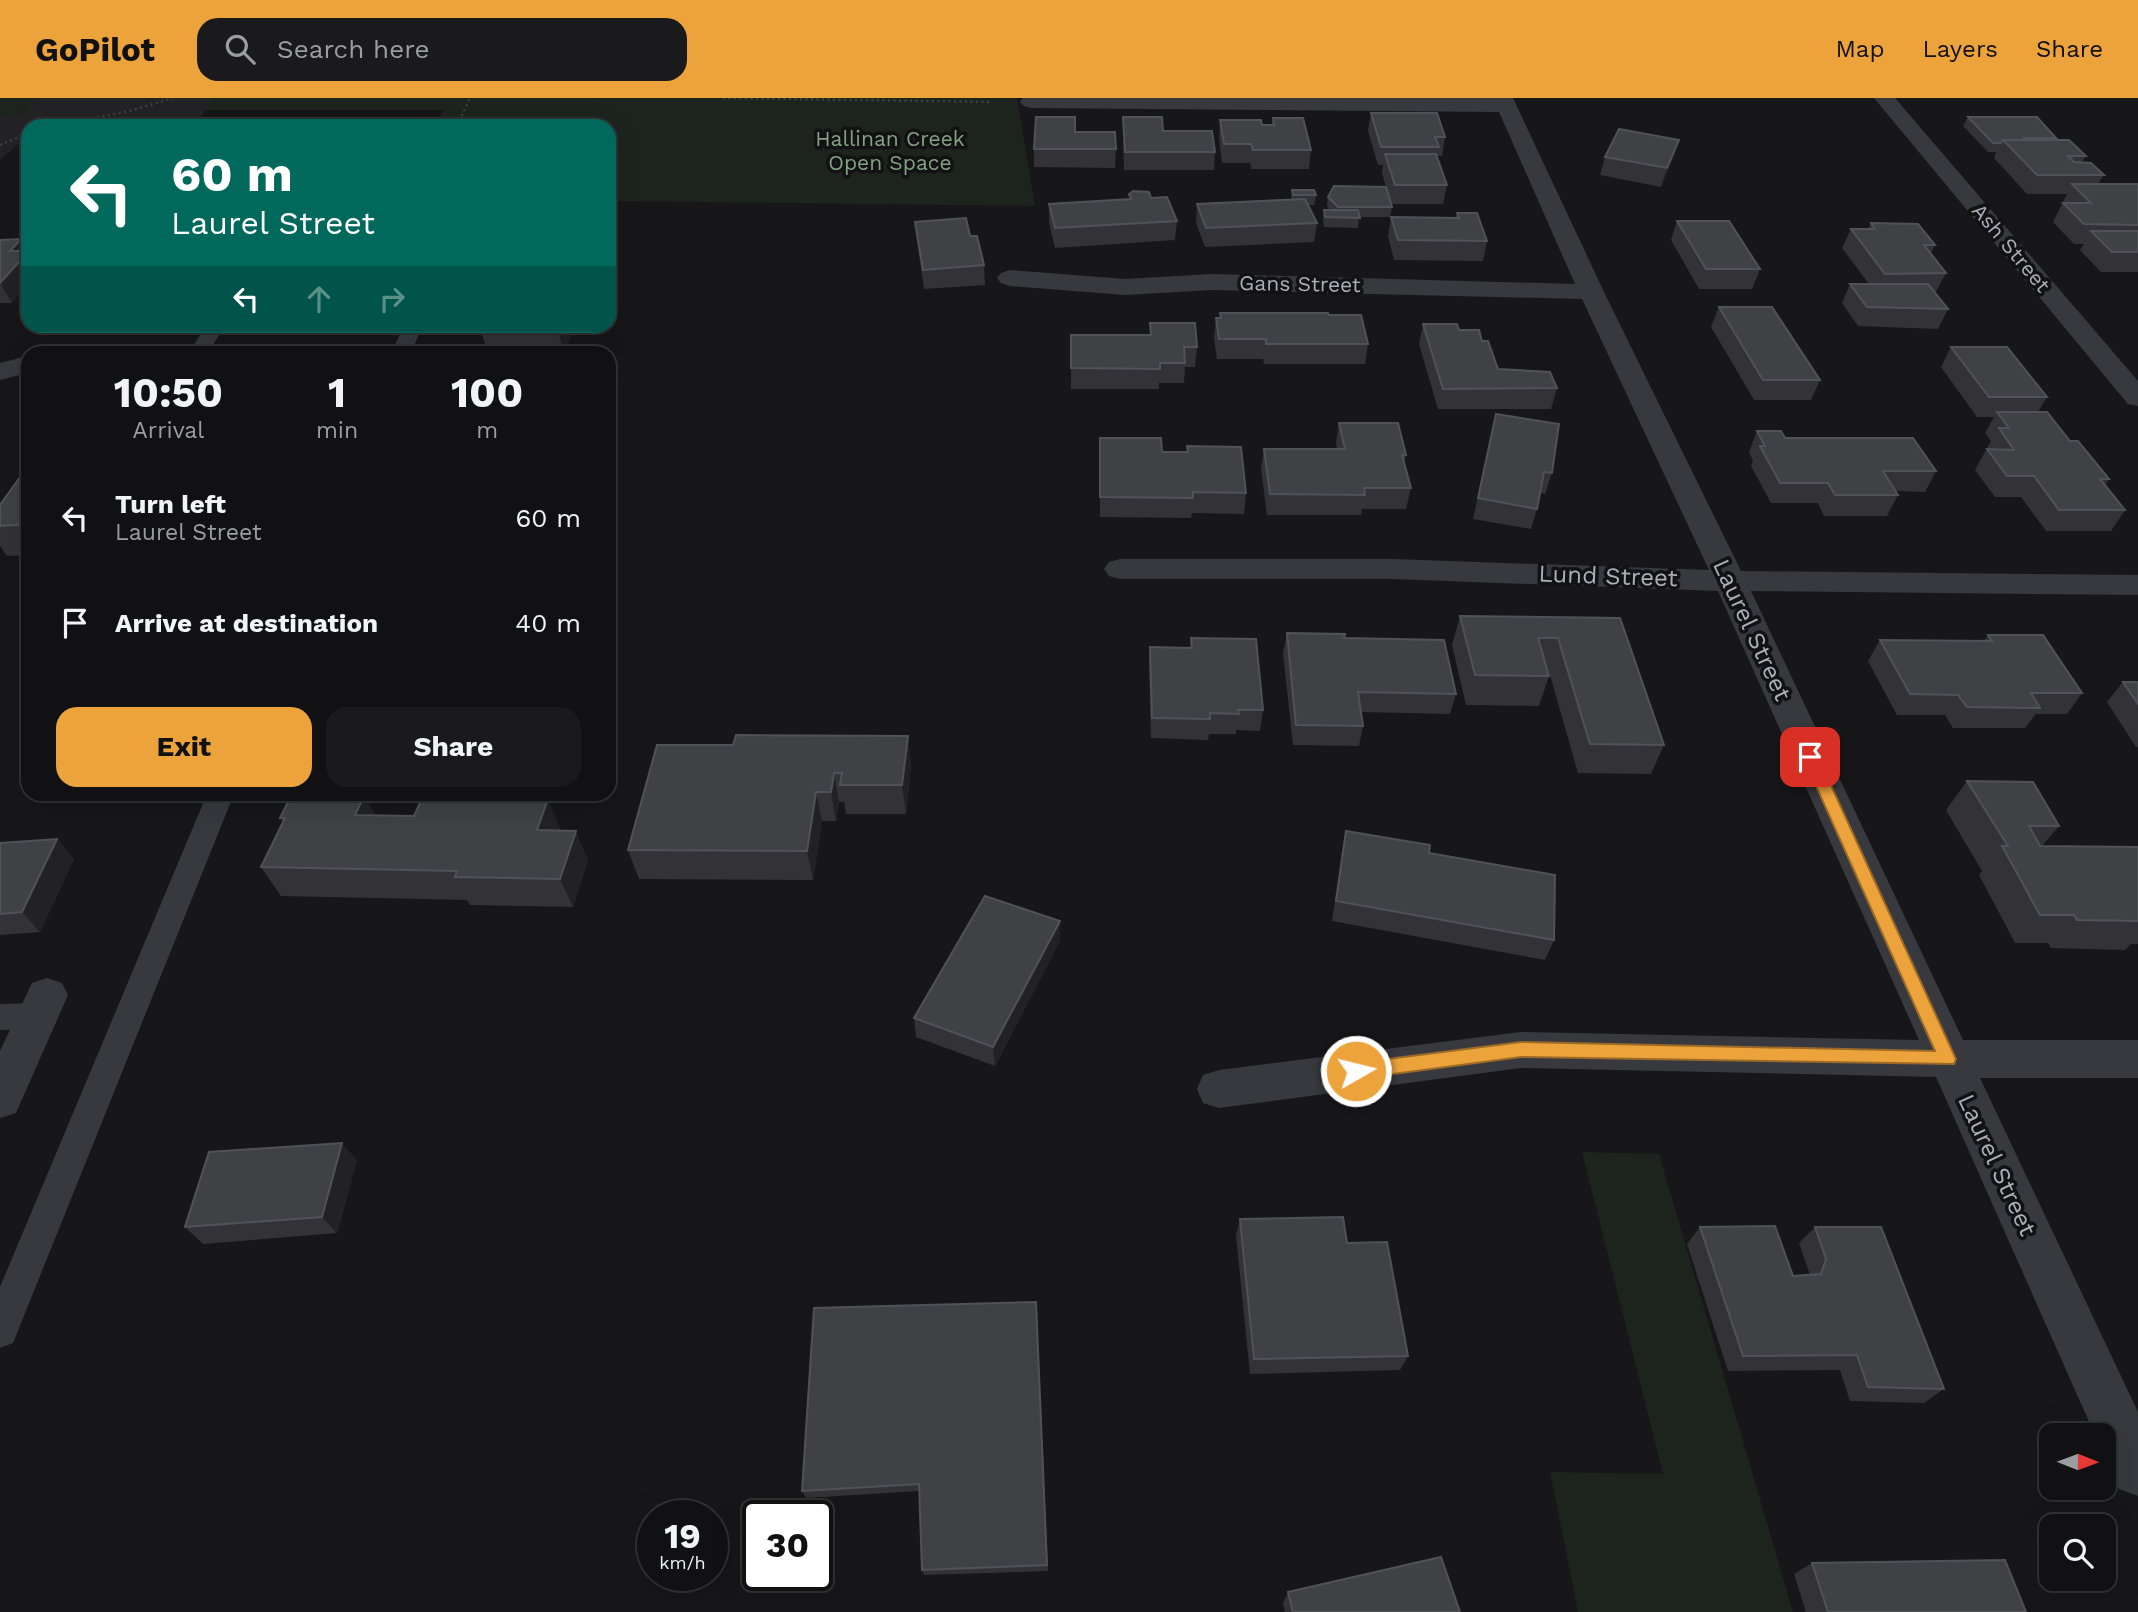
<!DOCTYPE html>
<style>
body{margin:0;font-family:"Work Sans",sans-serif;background:#1a1a1c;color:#f1f3f6;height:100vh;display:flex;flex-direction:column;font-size:26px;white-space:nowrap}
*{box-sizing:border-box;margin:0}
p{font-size:23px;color:#9c9da0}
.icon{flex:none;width:38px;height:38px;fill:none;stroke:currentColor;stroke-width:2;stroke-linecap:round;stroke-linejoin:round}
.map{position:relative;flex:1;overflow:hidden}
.details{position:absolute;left:21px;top:248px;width:595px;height:455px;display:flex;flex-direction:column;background:#111113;border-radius:21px;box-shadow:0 7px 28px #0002,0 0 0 2px #303133}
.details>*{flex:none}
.hud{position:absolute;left:21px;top:21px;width:595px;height:214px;border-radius:21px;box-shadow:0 7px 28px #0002,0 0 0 2px #303133;background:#00695c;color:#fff;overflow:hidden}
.needle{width:46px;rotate:91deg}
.buttons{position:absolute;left:2039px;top:1325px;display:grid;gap:14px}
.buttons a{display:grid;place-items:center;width:77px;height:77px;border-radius:14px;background:#111113;box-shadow:0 7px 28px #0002,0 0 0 2px #303133;font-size:35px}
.speed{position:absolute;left:637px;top:1402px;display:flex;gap:14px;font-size:35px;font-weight:700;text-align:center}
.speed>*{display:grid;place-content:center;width:91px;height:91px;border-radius:50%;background:#111113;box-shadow:0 7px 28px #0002,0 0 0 2px #303133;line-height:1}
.speed small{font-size:18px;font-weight:400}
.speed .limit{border:4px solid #111;border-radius:10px;background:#fff;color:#111}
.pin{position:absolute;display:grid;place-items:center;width:60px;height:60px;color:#fff;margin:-30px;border-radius:14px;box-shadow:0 4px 10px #0006}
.me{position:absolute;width:77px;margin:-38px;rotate:82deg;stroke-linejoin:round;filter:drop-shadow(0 0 5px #0008)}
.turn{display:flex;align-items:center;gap:24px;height:147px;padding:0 35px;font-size:32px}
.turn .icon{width:91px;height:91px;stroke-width:2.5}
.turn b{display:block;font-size:49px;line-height:60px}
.lanes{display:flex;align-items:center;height:66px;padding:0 35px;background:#0003;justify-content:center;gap:35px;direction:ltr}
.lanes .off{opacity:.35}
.eta{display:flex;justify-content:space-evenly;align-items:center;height:119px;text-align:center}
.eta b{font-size:42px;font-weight:700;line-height:49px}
.action{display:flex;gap:14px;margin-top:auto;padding:14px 35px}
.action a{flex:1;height:80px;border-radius:21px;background:#eda33b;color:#111;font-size:28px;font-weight:700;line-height:80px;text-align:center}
.action a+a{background:#1a1a1c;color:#f1f3f6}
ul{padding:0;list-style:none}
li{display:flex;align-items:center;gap:21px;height:105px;padding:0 35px}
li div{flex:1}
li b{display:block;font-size:26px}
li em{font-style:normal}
header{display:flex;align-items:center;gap:42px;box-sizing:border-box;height:98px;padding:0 35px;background:#eda33b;color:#111}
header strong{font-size:33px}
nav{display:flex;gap:38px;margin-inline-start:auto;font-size:24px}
.search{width:490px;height:63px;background:#1a1a1c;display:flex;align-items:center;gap:18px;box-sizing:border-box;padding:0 24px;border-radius:21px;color:#9c9da0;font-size:26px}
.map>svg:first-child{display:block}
</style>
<header>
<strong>GoPilot</strong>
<div class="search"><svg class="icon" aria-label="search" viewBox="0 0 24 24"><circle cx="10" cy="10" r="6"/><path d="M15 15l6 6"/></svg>Search here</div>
<nav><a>Map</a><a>Layers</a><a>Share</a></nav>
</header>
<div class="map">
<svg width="2138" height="1514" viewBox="0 0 2138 1514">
<rect width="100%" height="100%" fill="#171719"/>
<!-- built -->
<path fill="#232326" d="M 0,0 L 215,0 L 193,28 L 28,28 L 28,38 L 0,62 Z"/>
<!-- green -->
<path fill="#1d241e" d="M 0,0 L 37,0 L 20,19 L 0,19 Z
M 215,0 L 1017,0 L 1035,108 L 609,103 L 609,28 L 437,28 L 443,12 L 205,12 Z
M 1582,1054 L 1659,1056 L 1793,1514 L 1578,1514 L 1550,1374 L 1663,1376 Z"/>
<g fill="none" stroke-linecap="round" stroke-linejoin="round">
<!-- path -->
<path stroke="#3e4045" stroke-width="2.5" stroke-dasharray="2 3.5" stroke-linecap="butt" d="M 723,0 L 991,4
M 54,28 L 130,13 L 173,0
M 457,28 L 470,0
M 0,47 L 28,35"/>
<!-- service -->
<path fill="#38393e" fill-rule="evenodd" d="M 206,228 L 225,228 L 207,256 L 188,256 Z
M 411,228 L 420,233 L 411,256 L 391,256 L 403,229 Z
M 207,696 L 234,696 L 13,1245 L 0,1250 L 0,1189 Z
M 38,905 L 49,909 L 53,918 L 49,927 L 38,931 L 0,932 L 0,906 Z"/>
<!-- minor -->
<path fill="#38393e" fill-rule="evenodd" d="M 1023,0 L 1513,0 L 1604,194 L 1741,473 L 2138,477 L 2138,497 L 1751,493 L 1963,942 L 2138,942 L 2138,980 L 1980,980 L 2138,1314 L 2138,1398 L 2119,1391 L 2104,1355 L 2104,1337 L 2095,1337 L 1936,979 L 1521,970 L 1219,1010 L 1203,1005 L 1197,991 L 1203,977 L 1219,972 L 1521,934 L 1919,942 L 1718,493 L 1393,481 L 1120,481 L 1109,478 L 1104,471 L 1109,464 L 1120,461 L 1393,461 L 1709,472 L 1582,201 L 1212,192 L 1125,197 L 1010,188 L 1001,185 L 997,180 L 1001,175 L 1010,172 L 1125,181 L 1212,176 L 1575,186 L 1499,14 L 1031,10 L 1024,8 L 1020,4 Z
M 1874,0 L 1895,0 L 2138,283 L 2138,308 L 2128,306 Z
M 28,258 L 28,275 L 0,282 L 0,265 Z
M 47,880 L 62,885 L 68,897 L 16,1015 L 0,1020 L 0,953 L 32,885 Z"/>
</g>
<!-- wall -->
<path fill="#333337" d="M 1371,15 L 1445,39 L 1442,58 L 1437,58 L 1437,59 L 1447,87 L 1443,106 L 1391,106 L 1387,91 L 1392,109 L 1390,119 L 1359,119 L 1358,130 L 1324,129 L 1323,122 L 1324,112 L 1330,112 L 1327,108 L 1328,99 L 1386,89 L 1382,75 L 1383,67 L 1378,67 L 1368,33 Z
M 1123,19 L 1163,33 L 1215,54 L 1214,72 L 1124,72 L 1123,37 Z
M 1968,19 L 2056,40 L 2055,42 L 2086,58 L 2082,64 L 2104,77 L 2098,86 L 2138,86 L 2138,174 L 2101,174 L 2080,152 L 2084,146 L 2074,146 L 2053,124 L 2067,96 L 2027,96 L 1994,60 L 1996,54 L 1988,54 L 1963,28 Z
M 1273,20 L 1311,52 L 1309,71 L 1251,71 L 1250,65 L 1222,65 L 1219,40 L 1220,22 L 1262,27 L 1272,27 Z
M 1075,34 L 1116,51 L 1115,70 L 1034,69 L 1034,51 Z
M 1679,42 L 1673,60 L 1661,89 L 1600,77 L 1605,59 Z
M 1292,92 L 1316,97 L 1314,107 L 1308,107 L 1317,125 L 1314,144 L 1205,149 L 1196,125 L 1197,106 L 1291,102 Z
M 1129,96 L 1177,123 L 1175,142 L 1055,150 L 1049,125 L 1049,106 L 1129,101 Z
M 1457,115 L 1487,143 L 1483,163 L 1394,162 L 1388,138 L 1391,119 L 1456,119 Z
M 1677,123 L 1760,171 L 1752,191 L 1699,191 L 1671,142 Z
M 915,124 L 970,138 L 984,167 L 985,187 L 924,191 L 917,143 Z
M 1871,125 L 1935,147 L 1931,155 L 1946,175 L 1936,194 L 1935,194 L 1948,211 L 1938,231 L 1858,228 L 1842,205 L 1850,186 L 1869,186 L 1842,150 L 1851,131 L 1868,131 Z
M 21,141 L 28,153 L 12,205 L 0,205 L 0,142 Z
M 1719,209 L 1820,282 L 1811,302 L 1754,302 L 1711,229 Z
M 1220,215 L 1329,217 L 1368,246 L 1365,266 L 1264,266 L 1263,261 L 1217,261 L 1214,240 L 1216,220 L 1220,220 Z
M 1150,225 L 1197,249 L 1195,269 L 1185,269 L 1184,285 L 1159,285 L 1159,291 L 1071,291 L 1071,237 L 1150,237 Z
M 1423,226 L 1459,232 L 1482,243 L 1498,271 L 1557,290 L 1551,311 L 1438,311 L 1419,246 Z
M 325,228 L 363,228 L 361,232 L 328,234 Z
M 464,228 L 605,228 L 575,228 L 564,254 L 488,255 L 482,237 L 467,237 Z
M 1951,249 L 2047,299 L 2038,314 L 2070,343 L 2109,381 L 2105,387 L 2125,412 L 2111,433 L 2046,433 L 2021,399 L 1995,399 L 1975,372 L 1991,343 L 1985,335 L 1994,319 L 1977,319 L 1941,269 Z
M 1496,316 L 1552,375 L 1545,396 L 1540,395 L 1537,411 L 1531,431 L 1473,421 Z
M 1339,325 L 1406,357 L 1404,366 L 1411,390 L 1406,411 L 1362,411 L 1361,417 L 1267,417 L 1261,371 L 1264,351 L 1337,351 L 1336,345 Z
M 1757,333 L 1785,340 L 1936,373 L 1925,394 L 1896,393 L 1898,397 L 1887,418 L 1824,418 L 1818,405 L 1771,405 L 1751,368 L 1753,363 L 1749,354 Z
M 1100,340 L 1162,354 L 1187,354 L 1187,348 L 1246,395 L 1244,416 L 1192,415 L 1191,420 L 1100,419 Z
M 28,370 L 28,457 L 7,458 L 0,448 L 0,407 Z
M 1460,518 L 1620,520 L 1664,647 L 1651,676 L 1578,675 L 1548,570 L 1549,578 L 1539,608 L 1466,607 L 1452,547 Z
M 1287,535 L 1344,540 L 1456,596 L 1450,616 L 1361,614 L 1363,628 L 1359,648 L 1293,647 L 1283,555 Z
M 1988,537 L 2082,595 L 2067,616 L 2036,616 L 2025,630 L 1953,630 L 1945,617 L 1897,617 L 1868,563 L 1880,542 L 1984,543 Z
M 1191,540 L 1263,612 L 1260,633 L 1236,632 L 1236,636 L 1209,636 L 1208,642 L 1151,640 L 1149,570 L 1150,549 L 1190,550 Z
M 2123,584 L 2138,584 L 2138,649 L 2136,649 L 2107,604 Z
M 908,638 L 911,667 L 906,716 L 846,716 L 844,704 L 839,704 L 836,723 L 822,723 L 813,782 L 639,781 L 628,752 L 733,647 Z
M 1967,683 L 2059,728 L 2042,748 L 2138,749 L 2138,846 L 2131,846 L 2125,852 L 2051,850 L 2048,845 L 2015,845 L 1979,777 L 1982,773 L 1946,712 Z
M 364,698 L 375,717 L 414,718 L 500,700 L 560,730 L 560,732 L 588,762 L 573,809 L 470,807 L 467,802 L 281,798 L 261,769 L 283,725 L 280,720 Z
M 1346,733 L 1429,755 L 1554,842 L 1545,862 L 1332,823 L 1342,753 Z
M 57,741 L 74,761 L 40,834 L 0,837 L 0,745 Z
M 1060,823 L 1060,843 L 995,968 L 916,939 L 914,920 Z
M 357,1062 L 337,1135 L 203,1146 L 185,1129 Z
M 1240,1121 L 1347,1145 L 1408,1258 L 1400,1272 L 1250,1276 L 1236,1138 Z
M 1700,1129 L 1793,1178 L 1810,1177 L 1799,1145 L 1815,1129 L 1944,1291 L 1924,1305 L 1850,1303 L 1840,1272 L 1728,1273 L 1687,1146 Z
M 1036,1204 L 1048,1473 L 924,1477 L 922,1472 L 919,1393 L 806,1400 L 802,1393 Z
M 1812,1465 L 2026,1514 L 1806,1514 L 1794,1476 Z
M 1288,1494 L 1460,1514 L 1285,1514 L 1283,1505 Z"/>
<!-- shaded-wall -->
<path fill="#222225" d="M 1679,42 L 1673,60 L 1661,89 L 1667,70 Z
M 21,141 L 28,153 L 28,186 L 12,205 L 0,185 L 10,153 Z
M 609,198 L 612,209 L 609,216 Z
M 561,228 L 575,228 L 564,254 L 558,234 Z
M 908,638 L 911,667 L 906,716 L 902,687 Z
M 834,675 L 839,704 L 836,723 L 831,694 Z
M 816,694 L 822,723 L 813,782 L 807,753 Z
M 492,696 L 499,696 L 509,718 L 491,700 Z
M 364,698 L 380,727 L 355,717 Z
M 548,701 L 560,730 L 550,761 L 537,732 Z
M 576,733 L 588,762 L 573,809 L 560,781 Z
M 57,741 L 74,761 L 40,834 L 22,814 Z
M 1060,823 L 1060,843 L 995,968 L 993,949 Z
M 342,1045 L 357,1062 L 337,1135 L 322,1119 Z"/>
<!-- building -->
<path fill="#404145" stroke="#505257" stroke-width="2" d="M 1371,15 L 1437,15 L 1445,39 L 1435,39 L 1439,49 L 1381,49 Z
M 1036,19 L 1075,19 L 1075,34 L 1115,34 L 1116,51 L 1034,51 Z
M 1123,19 L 1162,19 L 1163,33 L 1212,33 L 1215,54 L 1125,54 Z
M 1968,19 L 2037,19 L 2056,40 L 2024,40 L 2026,42 L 2003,42 L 2001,45 L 1993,45 Z
M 1273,20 L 1303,20 L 1311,52 L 1253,52 L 1251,46 L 1224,46 L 1220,22 L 1261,22 L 1262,27 L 1274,27 Z
M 1619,31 L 1679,42 L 1667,70 L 1605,59 Z
M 2003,42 L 2069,42 L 2086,58 L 2068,58 L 2074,64 L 2091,65 L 2104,77 L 2037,77 Z
M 1385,56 L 1436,56 L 1447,87 L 1395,87 Z
M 2072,86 L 2138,86 L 2138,127 L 2084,126 L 2063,105 L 2091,105 Z
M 1334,88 L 1386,89 L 1392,109 L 1338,109 L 1328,99 Z
M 1292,92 L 1314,92 L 1316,97 L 1293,97 Z
M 1133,93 L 1149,94 L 1151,100 L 1167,99 L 1177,123 L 1055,130 L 1049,106 L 1131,101 L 1129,96 Z
M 1305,101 L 1317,125 L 1206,130 L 1197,106 Z
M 1324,112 L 1358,112 L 1360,120 L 1325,119 Z
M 1457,115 L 1477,115 L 1487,143 L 1398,142 L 1391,119 L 1459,120 Z
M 966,120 L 970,138 L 977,138 L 984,167 L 923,172 L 915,124 Z
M 1677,123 L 1729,123 L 1760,171 L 1706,171 Z
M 1871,125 L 1918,126 L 1935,147 L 1924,147 L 1946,175 L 1885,176 L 1851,131 L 1875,131 Z
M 2091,133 L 2138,133 L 2138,154 L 2112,154 Z
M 21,141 L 10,153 L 28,153 L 28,154 L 0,185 L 0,142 Z
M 1850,186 L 1928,186 L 1948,211 L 1867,209 Z
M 1719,209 L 1772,209 L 1820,282 L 1763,282 Z
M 1220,215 L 1328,215 L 1329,217 L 1361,217 L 1368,246 L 1266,246 L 1266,241 L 1219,241 L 1216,220 L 1221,220 Z
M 1150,225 L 1195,225 L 1197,249 L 1184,249 L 1185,265 L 1160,265 L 1160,271 L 1071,270 L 1071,237 L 1151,237 Z
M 1423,226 L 1457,226 L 1459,232 L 1479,232 L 1482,243 L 1488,243 L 1498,271 L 1550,274 L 1557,290 L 1443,291 Z
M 485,228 L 561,228 L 558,234 L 482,235 Z
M 1951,249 L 2007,249 L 2047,299 L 1989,299 Z
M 1997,314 L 2047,314 L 2070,343 L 2078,343 L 2109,381 L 2100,381 L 2125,412 L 2059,412 L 2034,378 L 2007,378 L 1987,351 L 2014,352 L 1999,330 L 2009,330 Z
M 1496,316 L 1559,326 L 1552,375 L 1544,374 L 1537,411 L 1478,400 Z
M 1339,325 L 1398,325 L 1406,357 L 1402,357 L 1411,390 L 1364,390 L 1365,397 L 1270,396 L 1264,351 L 1345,351 Z
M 1757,333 L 1781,333 L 1785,340 L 1913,340 L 1936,373 L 1883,373 L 1898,397 L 1835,397 L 1828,385 L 1780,385 L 1760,348 L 1765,348 Z
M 1100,340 L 1161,340 L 1162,354 L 1188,354 L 1187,348 L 1241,349 L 1246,395 L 1193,394 L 1193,400 L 1100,399 Z
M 28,370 L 28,426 L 0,428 L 0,407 L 26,371 Z
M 1460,518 L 1620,520 L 1664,647 L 1590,646 L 1558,540 L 1538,540 L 1549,578 L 1475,577 Z
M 1287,535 L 1345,536 L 1344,540 L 1444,542 L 1456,596 L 1358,594 L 1363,628 L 1296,627 Z
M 1988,537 L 2043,537 L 2082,595 L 2031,595 L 2040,610 L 1967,609 L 1958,597 L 1910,596 L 1880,542 L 1992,543 Z
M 1191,540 L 1256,541 L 1263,612 L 1238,612 L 1239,616 L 1210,615 L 1210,621 L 1152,620 L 1150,549 L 1192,550 Z
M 2123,584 L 2138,584 L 2138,606 Z
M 736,637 L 908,638 L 902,687 L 840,687 L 842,675 L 834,675 L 831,694 L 816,694 L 807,753 L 628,752 L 657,647 L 733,647 Z
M 1967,683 L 2033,684 L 2059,728 L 2029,728 L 2040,748 L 2138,749 L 2138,823 L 2077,822 L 2074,817 L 2040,817 L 2002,748 L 2008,748 Z
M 292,696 L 364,698 L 355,717 L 414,718 L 424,696 L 492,696 L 491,700 L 548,701 L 537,732 L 576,733 L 560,781 L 455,779 L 457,773 L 261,769 L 285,720 L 280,720 Z
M 1346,733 L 1430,747 L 1429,755 L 1555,777 L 1554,842 L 1336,803 Z
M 57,741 L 22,814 L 0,816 L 0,745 Z
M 985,798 L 1060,823 L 993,949 L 914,920 Z
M 342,1045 L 322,1119 L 185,1129 L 209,1054 Z
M 1343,1119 L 1347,1145 L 1387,1144 L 1408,1258 L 1254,1261 L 1240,1121 Z
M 1775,1128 L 1793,1178 L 1821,1176 L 1826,1161 L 1815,1129 L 1881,1129 L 1944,1291 L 1868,1289 L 1857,1257 L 1743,1258 L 1700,1129 Z
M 1036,1204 L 1047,1467 L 922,1472 L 919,1386 L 802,1393 L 814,1210 Z
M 1441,1459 L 1460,1514 L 1293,1514 L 1288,1494 Z
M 2005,1462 L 2026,1514 L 1828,1514 L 1812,1465 Z"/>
<!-- route -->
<path fill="#eda33b" stroke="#9a6a26" stroke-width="2" d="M 1810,653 L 1818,659 L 1956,961 L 1954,966 L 1521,959 L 1356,981 L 1350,979 L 1347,973 L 1350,968 L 1356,965 L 1521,944 L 1935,953 L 1803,659 Z"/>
<g text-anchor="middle" stroke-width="7" stroke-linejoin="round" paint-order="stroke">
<!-- far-park labels -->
<g font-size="21" fill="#82a381" stroke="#121214">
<text x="890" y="48">Hallinan Creek<tspan x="890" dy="24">Open Space</tspan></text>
</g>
<!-- far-street labels -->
<g font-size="21" fill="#a9afb8" stroke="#121214">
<text transform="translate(2011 150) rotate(50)" y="7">Ash Street</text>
<text transform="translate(1300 186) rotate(1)" y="7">Gans Street</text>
</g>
<!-- street labels -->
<g font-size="24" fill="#a9afb8" stroke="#121214">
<text transform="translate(1608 478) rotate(2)" y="8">Lund Street</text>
<text transform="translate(1752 532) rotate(65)" y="8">Laurel Street</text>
<text transform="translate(1997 1067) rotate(65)" y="8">Laurel Street</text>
</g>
</g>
</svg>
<div class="buttons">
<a><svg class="needle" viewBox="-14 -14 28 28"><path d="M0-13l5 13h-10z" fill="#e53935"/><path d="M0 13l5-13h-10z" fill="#9c9da0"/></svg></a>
<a><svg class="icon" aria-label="search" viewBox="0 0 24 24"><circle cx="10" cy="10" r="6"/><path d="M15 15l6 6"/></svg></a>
</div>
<div class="speed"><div>19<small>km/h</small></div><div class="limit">30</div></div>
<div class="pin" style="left:1810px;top:659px;background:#d93025"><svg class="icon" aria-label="arrive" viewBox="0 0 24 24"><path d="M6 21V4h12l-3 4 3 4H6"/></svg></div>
<svg class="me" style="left:1356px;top:973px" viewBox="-20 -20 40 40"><circle r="17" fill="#eda33b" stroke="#fff" stroke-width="3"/><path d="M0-11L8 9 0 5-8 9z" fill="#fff"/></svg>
<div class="hud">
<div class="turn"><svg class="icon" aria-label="left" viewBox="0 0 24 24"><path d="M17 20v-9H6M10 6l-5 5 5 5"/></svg><div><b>60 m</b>Laurel Street</div></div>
<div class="lanes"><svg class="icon" aria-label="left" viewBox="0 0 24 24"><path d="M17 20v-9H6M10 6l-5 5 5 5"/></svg><svg class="icon off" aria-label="ahead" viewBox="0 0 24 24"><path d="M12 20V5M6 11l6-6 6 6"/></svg><svg class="icon off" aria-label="right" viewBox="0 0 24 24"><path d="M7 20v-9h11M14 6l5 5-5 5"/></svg></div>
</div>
<section class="details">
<div class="eta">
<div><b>10:50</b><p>Arrival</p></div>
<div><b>1</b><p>min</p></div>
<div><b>100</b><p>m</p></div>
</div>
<ul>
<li><svg class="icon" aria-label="left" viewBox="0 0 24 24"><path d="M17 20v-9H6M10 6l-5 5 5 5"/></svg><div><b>Turn left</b><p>Laurel Street</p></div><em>60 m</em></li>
<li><svg class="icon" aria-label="arrive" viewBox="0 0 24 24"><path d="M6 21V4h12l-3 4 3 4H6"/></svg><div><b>Arrive at destination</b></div><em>40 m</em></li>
</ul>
<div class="action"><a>Exit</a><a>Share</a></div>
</section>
</div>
